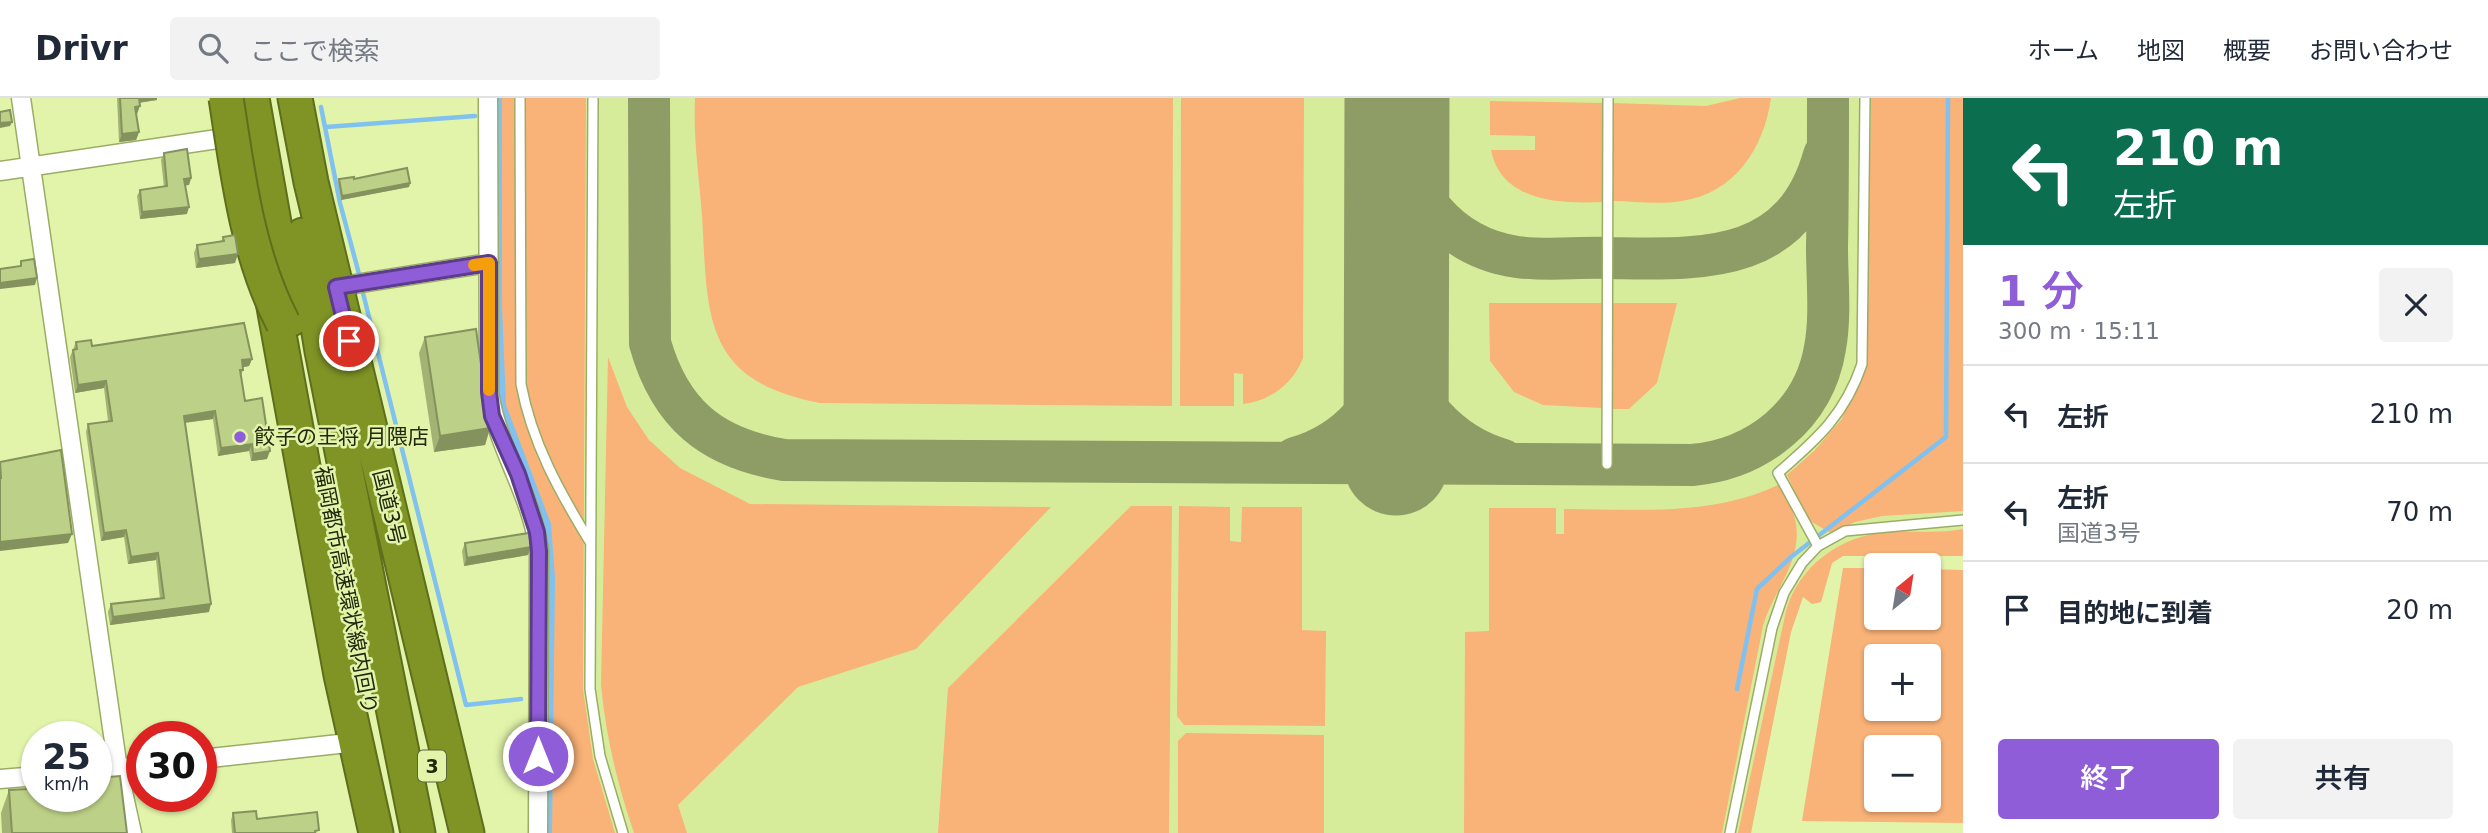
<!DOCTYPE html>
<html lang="ja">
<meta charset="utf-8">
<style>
body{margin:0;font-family:"DejaVu Sans","Noto Sans JP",sans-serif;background:#f2f2f3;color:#1f2937;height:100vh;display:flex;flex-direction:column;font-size:26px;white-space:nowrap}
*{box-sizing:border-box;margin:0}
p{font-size:23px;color:#747a83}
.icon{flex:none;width:38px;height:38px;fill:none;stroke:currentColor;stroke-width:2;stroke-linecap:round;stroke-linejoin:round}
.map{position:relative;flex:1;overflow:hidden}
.details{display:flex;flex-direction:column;background:#fff;width:525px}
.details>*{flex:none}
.banner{background:#0b6e4f;color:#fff;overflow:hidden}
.needle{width:46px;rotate:30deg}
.fabs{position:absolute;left:1864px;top:455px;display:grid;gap:14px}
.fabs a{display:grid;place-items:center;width:77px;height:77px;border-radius:7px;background:#fff;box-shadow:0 2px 5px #0004;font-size:35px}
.speed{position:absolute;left:21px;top:623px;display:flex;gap:14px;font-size:35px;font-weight:700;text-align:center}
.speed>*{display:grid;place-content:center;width:91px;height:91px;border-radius:50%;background:#fff;box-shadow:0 2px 5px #0004;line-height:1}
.speed small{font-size:18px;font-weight:400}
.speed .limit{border:10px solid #d22;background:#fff;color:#111}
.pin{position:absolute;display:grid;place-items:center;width:60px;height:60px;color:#fff;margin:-30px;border:4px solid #fff;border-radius:50%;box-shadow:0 2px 7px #0007}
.me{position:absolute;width:77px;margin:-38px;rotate:0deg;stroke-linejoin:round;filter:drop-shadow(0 0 5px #0008)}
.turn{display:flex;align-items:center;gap:24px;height:147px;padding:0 35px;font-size:32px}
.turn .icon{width:91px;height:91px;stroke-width:2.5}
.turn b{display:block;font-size:49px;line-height:60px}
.round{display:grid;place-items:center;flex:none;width:74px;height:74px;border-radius:7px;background:#f2f2f3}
.overview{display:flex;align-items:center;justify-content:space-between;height:119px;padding:0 35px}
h1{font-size:42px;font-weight:600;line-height:52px;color:#8f5dd7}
.action{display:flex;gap:14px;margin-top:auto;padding:14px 35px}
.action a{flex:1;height:80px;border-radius:7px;background:#8f5dd7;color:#fff;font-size:28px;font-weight:600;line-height:80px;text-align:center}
.action a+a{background:#f2f2f3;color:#1f2937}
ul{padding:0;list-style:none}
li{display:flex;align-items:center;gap:21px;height:98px;padding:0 35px;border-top:2px solid #e0e1e3}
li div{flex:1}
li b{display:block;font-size:26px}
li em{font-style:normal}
header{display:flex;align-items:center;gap:42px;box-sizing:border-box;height:98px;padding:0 35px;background:#fff;border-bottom:2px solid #e0e1e3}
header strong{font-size:33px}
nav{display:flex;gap:38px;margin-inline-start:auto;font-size:24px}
.search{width:490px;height:63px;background:#f2f2f3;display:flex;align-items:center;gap:18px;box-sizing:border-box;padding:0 24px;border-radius:7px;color:#747a83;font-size:26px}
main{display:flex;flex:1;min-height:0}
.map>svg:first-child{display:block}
</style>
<header>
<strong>Drivr</strong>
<div class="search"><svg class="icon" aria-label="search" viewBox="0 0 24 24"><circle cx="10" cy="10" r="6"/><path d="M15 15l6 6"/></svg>ここで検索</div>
<nav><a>ホーム</a><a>地図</a><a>概要</a><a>お問い合わせ</a></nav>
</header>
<main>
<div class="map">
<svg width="1963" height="735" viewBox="0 0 1963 735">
<rect width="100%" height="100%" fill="#e1f4aa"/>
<!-- built -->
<path fill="#d7ec9a" d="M 585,0 L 1963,0 L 1963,457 L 1843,458 L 1832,465 L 1821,504 L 1812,506 L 1803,499 L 1791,534 L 1751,735 L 577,735 Z"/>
<!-- green -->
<path fill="#f9b277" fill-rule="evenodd" d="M 496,0 L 586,0 L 583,591 L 593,661 L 615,735 L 546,735 L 547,481 L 500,317 L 495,251 L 498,156 Z
M 695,0 L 1173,0 L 1172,308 L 820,305 C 702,282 708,219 702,117 C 699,79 693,38 695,0 Z
M 1181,0 L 1304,0 L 1303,260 C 1293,286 1270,303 1243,306 L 1243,276 L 1234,275 L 1234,308 L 1180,308 Z
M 1740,0 L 1771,0 C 1764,50 1735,95 1682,103 C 1659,107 1634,103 1611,103 L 1611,5 L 1706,8 Z
M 1871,0 L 1963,0 L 1963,413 L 1882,418 L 1855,424 L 1831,435 L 1808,422 L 1787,377 L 1814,353 L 1841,322 L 1853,299 L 1867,254 Z
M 1490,3 L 1604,5 L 1603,104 C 1561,106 1501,104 1491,52 L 1535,52 L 1535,38 L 1490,37 Z
M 1489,205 L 1604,205 L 1602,310 L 1543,307 L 1514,294 L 1490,263 Z
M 1611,205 L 1677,205 L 1657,285 L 1629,311 L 1611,311 Z
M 608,259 L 627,309 L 649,342 L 680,370 L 750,406 L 1051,409 L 916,551 L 798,589 L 678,707 L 687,735 L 634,735 C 617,685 606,639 601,587 Z
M 1780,386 C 1785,398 1794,413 1796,426 C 1802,464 1773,493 1763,528 L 1722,735 L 1464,735 L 1465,534 L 1489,533 L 1489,410 L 1556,410 L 1556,436 L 1564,436 L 1564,411 C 1638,411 1712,419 1780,386 Z
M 1131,408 L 1172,408 L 1169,735 L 938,735 L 948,590 Z
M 1179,408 L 1230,409 L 1230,443 L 1241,444 L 1242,409 L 1302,409 L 1302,532 L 1326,533 L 1325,628 L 1184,627 L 1177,618 Z
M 1963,431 L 1963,458 L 1843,458 L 1832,465 L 1821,504 L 1812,506 L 1803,499 L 1791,534 L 1751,735 L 1738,735 L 1786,513 C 1799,468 1840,438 1886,434 C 1911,432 1938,436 1963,431 Z
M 1843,470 L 1876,470 L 1876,520 L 1928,520 L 1929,471 L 1963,472 L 1963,725 L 1802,723 ZM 1876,558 L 1928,558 L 1928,611 L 1876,611 ZM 1876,649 L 1928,649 L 1928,702 L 1876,702 Z
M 1186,635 L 1324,637 L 1324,735 L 1178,735 L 1178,643 Z"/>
<!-- water -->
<path fill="#80c1ef" d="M 496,0 L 502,0 L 502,209 L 506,307 L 551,426 L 555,480 L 552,735 L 546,735 L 547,481 L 544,431 L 500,317 L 495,251 L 498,156 Z"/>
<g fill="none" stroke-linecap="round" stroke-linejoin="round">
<!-- stream -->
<path stroke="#80c1ef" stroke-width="4.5" d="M 321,9 L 340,105 L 359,176
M 326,29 L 475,18
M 362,191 L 466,607 L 521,601
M 1737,591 L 1757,491 L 1791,459 L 1946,339 L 1948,0"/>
<!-- taxiway -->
<path stroke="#8e9c66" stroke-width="42" d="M 649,0 L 650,245 C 670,316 711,350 784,362 L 1692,367 C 1758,361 1814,317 1825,250 C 1831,218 1827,182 1827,149 C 1828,99 1828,50 1828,0
M 1397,24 C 1403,91 1447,149 1517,159 C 1546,163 1577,159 1607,160 C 1699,161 1793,169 1824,57
M 1396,248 C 1411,302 1448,346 1503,362
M 1295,360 C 1349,345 1385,302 1396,248"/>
<!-- runway -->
<path stroke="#8e9c66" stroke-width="105" d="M 1396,365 L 1397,0"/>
<!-- lane casing -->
<g stroke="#9bad65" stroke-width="12">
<path id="lane" d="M 520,0 L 521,286 C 532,345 559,393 590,444
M 593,0 L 590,591 L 600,658 L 623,735
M 1607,366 L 1608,0
M 1818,448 L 1778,375 C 1817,341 1845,317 1862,266 L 1865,0
M 1730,735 L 1772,530 L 1784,495 L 1802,465 L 1818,448 L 1845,433 L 1963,422"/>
</g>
<!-- street casing -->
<g stroke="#9bad65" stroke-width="21">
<path id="street" d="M 21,0 L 118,671 L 132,735
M 488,0 L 489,294 C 497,350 532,396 539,453 L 538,735
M 0,73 L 231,39
M 336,189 L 489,165
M 201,661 L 357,644
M 96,673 L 142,668
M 0,681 L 37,678"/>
</g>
<!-- highway casing -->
<g stroke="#5e6e1c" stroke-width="37">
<path id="highway" d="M 252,0 L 291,221
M 295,0 L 311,84 L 467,735
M 303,137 L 322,253 L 418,735
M 272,198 L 341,577 L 376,735"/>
</g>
<!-- lane -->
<use href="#lane" stroke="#fff" stroke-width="9"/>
<!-- street -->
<use href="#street" stroke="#fff" stroke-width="18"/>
<!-- highway -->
<use href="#highway" stroke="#7f9425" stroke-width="33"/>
<!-- highway-bridge casing -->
<g stroke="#5e6e1c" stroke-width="37" stroke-linecap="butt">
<path id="highway-bridge" d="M 226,0 C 238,77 247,156 283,225"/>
</g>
<!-- highway-bridge -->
<use href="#highway-bridge" stroke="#7f9425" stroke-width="33"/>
</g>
<!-- wall -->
<path fill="#a3b374" d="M 117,0 L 157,0 L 157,2 L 139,5 L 137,16 L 136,16 L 139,34 L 136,42 L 119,44 Z
M 164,55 L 191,80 L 189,87 L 185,87 L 187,116 L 140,121 L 137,98 L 140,92 L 164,89 L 161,62 Z
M 339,81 L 410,85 L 409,89 L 341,102 L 338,85 Z
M 223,139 L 235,165 L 196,170 L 194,155 L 197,147 L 221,144 Z
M 425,239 L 490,330 L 485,347 L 434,354 L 419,255 Z
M 76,244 L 92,248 L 252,261 L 249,268 L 243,269 L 243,272 L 241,278 L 245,303 L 267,361 L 251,363 L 249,353 L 218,358 L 213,321 L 185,325 L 209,514 L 110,527 L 108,514 L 111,506 L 160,501 L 156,462 L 128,466 L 124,439 L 101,443 L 86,334 L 88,326 L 108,323 L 104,290 L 75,295 L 70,259 Z
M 465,445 L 528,457 L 464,468 L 462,453 Z
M 26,687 L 127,735 L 2,735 L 1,715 L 9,692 L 25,691 Z
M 233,715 L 257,721 L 318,735 L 232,735 L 231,722 Z"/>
<!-- shaded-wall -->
<path fill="#84925e" d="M 137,0 L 157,0 L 157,2 L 136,5 Z
M 140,8 L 137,16 L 132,16 L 135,9 Z
M 12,24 L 10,28 L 0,30 L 0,25 Z
M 139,34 L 136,42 L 119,44 L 122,36 Z
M 191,80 L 189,87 L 182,88 L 184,81 Z
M 410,85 L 409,89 L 341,102 L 342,98 Z
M 189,109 L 187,116 L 140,121 L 142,114 Z
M 238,156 L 235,165 L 196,170 L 199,161 Z
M 37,180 L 35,187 L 0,191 L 0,185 Z
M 252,261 L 249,268 L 239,270 L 242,262 Z
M 106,283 L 104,290 L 75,295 L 78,287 Z
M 215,313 L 213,321 L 181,325 L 184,318 Z
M 490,330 L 485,347 L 434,354 L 440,338 Z
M 252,346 L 249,353 L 218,358 L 221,350 Z
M 270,353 L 267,361 L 251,363 L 253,356 Z
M 126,432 L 124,439 L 101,443 L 104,435 Z
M 72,436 L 68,445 L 0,453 L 0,444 Z
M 531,449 L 528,457 L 464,468 L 467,460 Z
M 158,455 L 156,462 L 128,466 L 131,459 Z
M 211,506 L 209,514 L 110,527 L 113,519 Z"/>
<!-- building -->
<path fill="#bdd087" stroke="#84925e" stroke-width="2" d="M 120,0 L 139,0 L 140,8 L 135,9 L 139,34 L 122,36 Z
M 10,12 L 12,24 L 0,25 L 0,14 Z
M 187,51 L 191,80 L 184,81 L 189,109 L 142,114 L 140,92 L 167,88 L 164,55 Z
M 407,70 L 410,85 L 342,98 L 339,81 L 354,79 L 354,81 Z
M 235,137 L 238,156 L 199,161 L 197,147 L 224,143 L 223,139 Z
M 34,161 L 37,180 L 0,185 L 0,171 L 21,168 L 21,163 Z
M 244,225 L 252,261 L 242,262 L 243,272 L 240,272 L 245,303 L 262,300 L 270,353 L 253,356 L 252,346 L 221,350 L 215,313 L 184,318 L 211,506 L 113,519 L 111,506 L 164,500 L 158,455 L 131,459 L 126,432 L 104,435 L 88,326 L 112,323 L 106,283 L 78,287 L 73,252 L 77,251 L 76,244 L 91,242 L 92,248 Z
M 476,231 L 490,330 L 440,338 L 425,239 Z
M 61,352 L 72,436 L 0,444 L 0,380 L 1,380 L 0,364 Z
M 529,435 L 531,449 L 467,460 L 465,445 Z
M 120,678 L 127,735 L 12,735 L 9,692 L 27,691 L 26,687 L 37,686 L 37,698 L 96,698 L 96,680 Z
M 256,713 L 257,721 L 317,714 L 319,732 L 315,733 L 315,735 L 235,735 L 233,715 Z"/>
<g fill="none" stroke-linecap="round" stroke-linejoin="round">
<!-- route casing -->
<g stroke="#5d3c8c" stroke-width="18">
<path id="route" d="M 349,243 L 336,189 L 489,165 L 489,294 L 492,318 L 518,376 L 537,434 L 539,453 L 538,658"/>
</g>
<!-- route -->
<use href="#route" stroke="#8f5dd7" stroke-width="12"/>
<!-- slow -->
<path stroke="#f59e0b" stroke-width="12" d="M 474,167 L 489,165 L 489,292"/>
</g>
<!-- markers -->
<circle fill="#8f5dd7" stroke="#e1f4aa" stroke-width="2.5" cx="240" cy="339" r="7"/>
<g text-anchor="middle" stroke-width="5" stroke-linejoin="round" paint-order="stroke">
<!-- shield labels -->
<rect fill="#e1f4aa" stroke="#5b653b" stroke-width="2" x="418" y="652.5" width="28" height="31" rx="5"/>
<g font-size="19" font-weight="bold" fill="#22280b">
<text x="432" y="675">3</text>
</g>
<!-- poi labels -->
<g font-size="21" fill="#22280b" stroke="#e1f4aa" text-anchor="start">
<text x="254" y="346">餃子の王将 月隈店</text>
</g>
<!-- street labels -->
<g font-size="21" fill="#22280b" stroke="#e1f4aa">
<text transform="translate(389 409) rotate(76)" y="7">国道3号</text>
<text transform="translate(346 492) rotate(79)" y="7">福岡都市高速環状線内回り</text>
</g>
</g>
</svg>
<div class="fabs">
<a><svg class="needle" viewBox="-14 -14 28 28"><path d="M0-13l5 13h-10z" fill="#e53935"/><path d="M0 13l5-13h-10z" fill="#747a83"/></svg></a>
<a>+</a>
<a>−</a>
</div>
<div class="speed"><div>25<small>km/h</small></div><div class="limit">30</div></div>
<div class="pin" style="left:349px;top:243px;background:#d93025"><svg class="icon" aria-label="arrive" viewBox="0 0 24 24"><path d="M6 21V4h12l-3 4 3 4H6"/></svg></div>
<svg class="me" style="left:538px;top:658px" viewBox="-20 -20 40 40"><circle r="17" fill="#8f5dd7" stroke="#fff" stroke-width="3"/><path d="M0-11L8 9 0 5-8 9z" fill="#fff"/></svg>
</div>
<section class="details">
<div class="banner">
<div class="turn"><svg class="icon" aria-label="left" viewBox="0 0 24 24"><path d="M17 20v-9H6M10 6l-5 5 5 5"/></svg><div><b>210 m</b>左折</div></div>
</div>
<div class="overview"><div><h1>1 分</h1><p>300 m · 15:11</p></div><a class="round"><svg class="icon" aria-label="close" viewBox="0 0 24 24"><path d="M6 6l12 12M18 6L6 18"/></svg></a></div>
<ul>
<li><svg class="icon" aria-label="left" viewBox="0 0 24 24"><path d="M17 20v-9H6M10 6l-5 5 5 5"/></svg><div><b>左折</b></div><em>210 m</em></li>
<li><svg class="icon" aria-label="left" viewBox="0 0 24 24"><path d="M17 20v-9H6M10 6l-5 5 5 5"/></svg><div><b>左折</b><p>国道3号</p></div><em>70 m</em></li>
<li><svg class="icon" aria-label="arrive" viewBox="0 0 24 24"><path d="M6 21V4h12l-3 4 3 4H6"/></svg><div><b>目的地に到着</b></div><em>20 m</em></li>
</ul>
<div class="action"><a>終了</a><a>共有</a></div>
</section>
</main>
